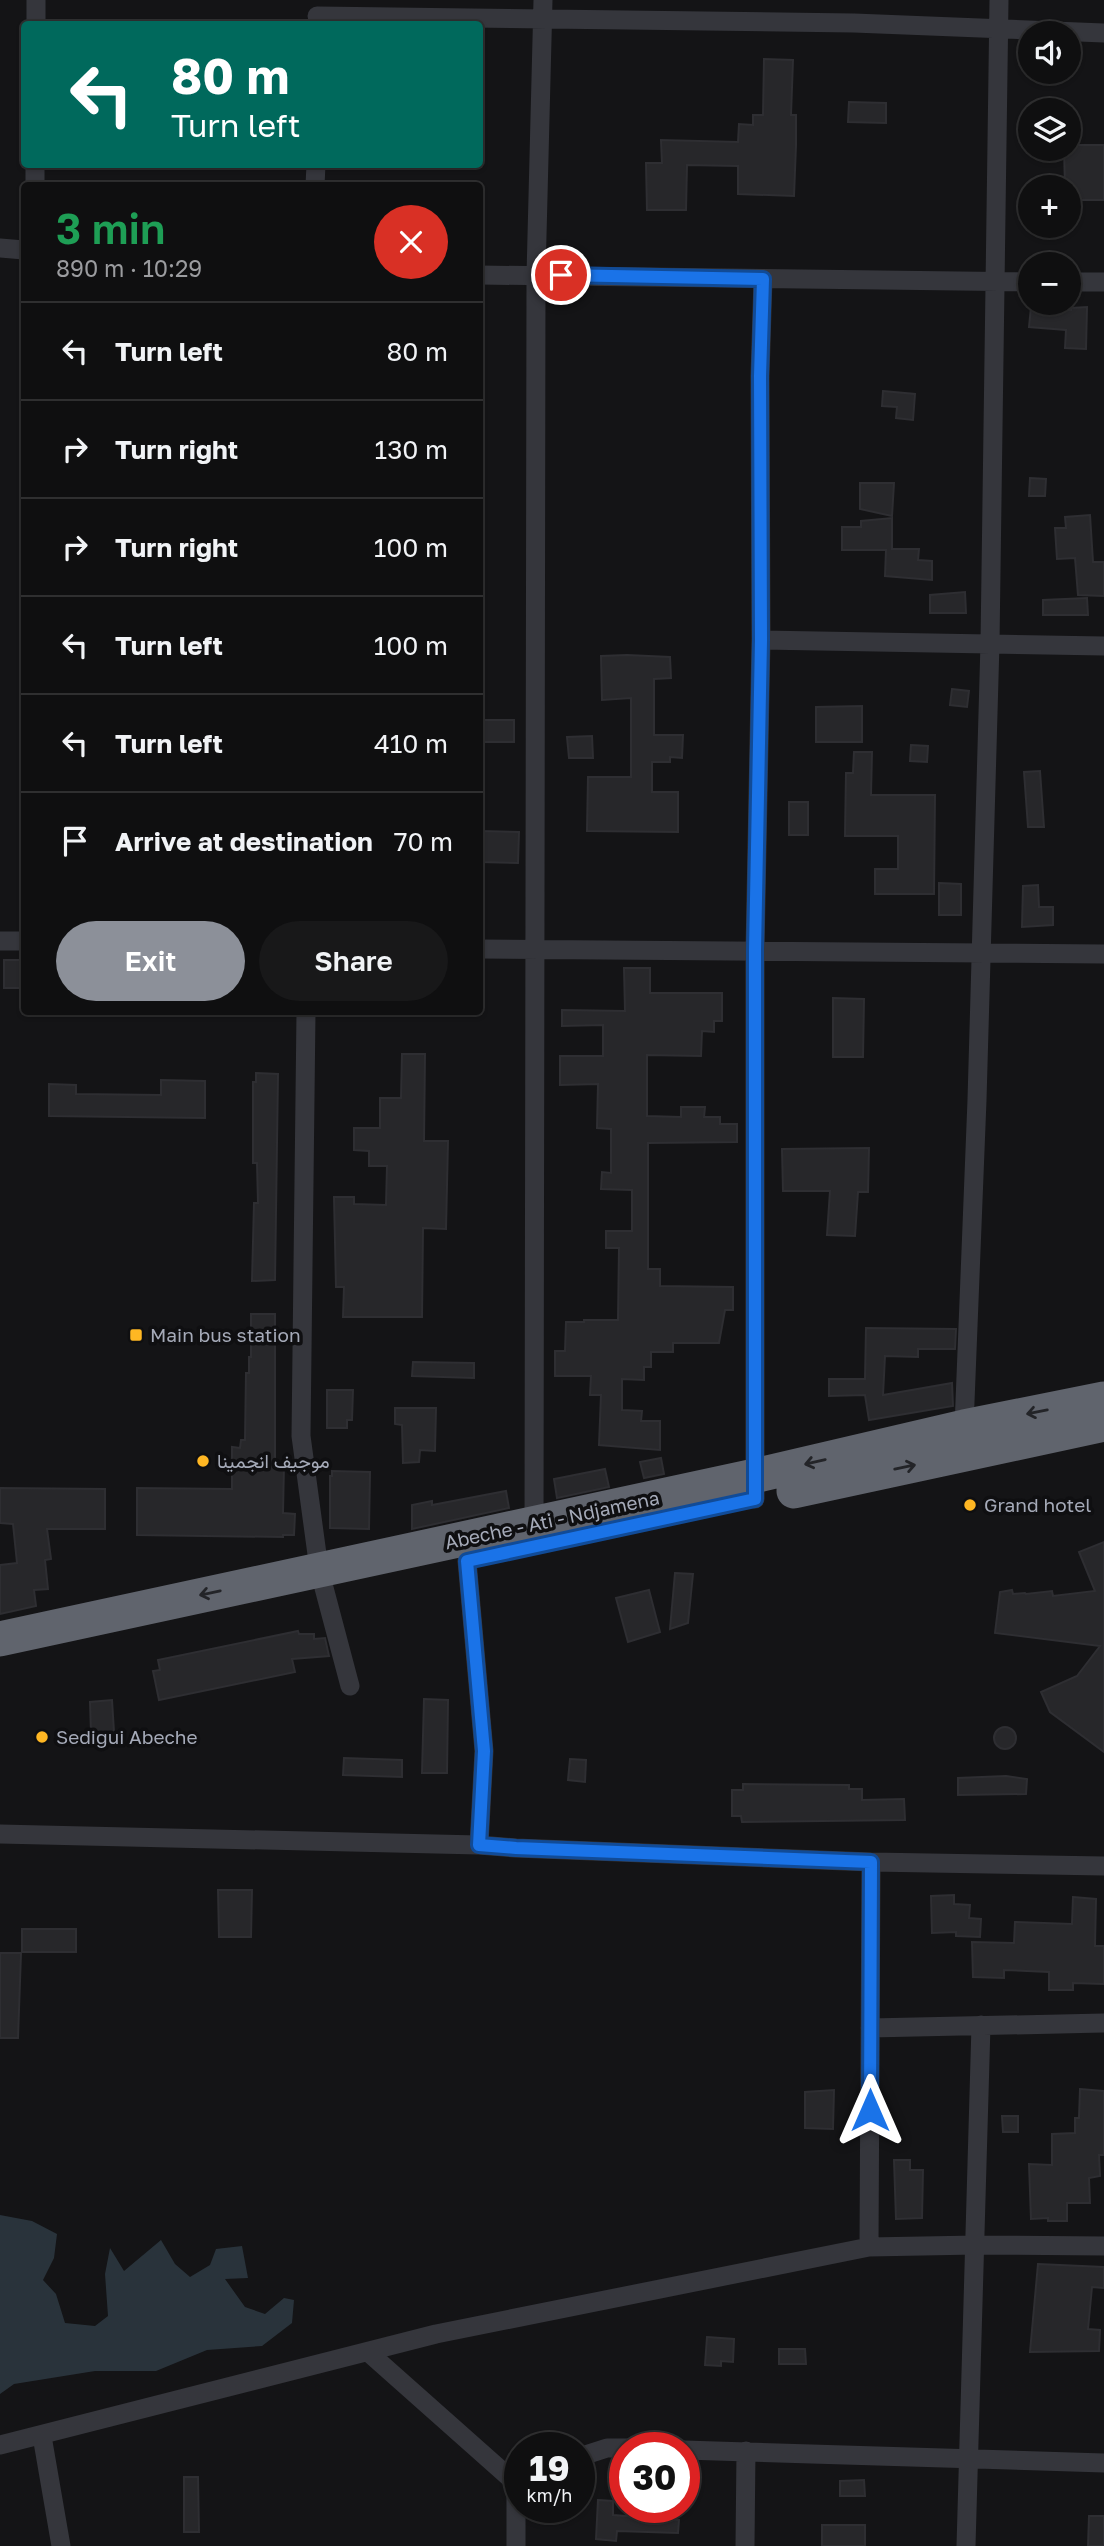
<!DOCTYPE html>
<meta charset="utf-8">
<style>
body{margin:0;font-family:"Golos Text",Vazirmatn,sans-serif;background:#181819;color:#f1f3f6;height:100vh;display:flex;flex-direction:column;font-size:26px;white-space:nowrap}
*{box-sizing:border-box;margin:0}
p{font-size:23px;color:#9b9c9f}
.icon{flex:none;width:38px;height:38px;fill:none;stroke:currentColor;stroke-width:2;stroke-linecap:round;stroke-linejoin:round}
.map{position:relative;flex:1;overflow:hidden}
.drawer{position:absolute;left:21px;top:182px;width:462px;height:833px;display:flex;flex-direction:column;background:#0f0f10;border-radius:7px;box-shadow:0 2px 5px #0004,0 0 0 2px #2f2f30}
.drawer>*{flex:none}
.guide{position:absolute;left:21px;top:21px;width:462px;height:147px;border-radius:7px;box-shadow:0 2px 5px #0004,0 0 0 2px #2f2f30;background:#00695c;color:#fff;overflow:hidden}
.tools{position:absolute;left:1018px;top:21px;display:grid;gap:14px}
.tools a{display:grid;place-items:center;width:63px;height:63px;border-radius:50%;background:#0f0f10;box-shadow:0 2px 5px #0004,0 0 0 2px #2f2f30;font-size:35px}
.speed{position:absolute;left:504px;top:2432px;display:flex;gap:14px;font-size:35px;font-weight:700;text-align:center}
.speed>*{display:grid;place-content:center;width:91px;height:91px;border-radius:50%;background:#0f0f10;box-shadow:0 2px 5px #0004,0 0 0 2px #2f2f30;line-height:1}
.speed small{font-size:18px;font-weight:400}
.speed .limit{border:10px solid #d22;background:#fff;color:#111}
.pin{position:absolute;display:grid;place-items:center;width:60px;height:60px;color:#fff;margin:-30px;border:4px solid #fff;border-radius:50%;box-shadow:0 2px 7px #0007}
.me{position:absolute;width:77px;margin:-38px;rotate:0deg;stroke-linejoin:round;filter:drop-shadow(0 0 5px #0008)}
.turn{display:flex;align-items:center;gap:24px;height:147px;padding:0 35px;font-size:32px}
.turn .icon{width:91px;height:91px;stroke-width:2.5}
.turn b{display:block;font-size:49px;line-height:60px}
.round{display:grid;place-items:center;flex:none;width:74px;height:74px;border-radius:37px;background:#181819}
.headline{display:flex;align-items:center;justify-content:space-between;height:119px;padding:0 35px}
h1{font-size:42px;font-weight:600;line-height:52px;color:#1e9e55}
.primary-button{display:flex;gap:14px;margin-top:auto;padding:14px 35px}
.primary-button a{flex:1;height:80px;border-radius:42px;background:#8c9099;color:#fff;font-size:28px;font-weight:600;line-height:80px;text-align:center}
.primary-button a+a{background:#181819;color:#f1f3f6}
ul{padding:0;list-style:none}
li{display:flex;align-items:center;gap:21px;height:98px;padding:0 35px;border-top:2px solid #2f2f30}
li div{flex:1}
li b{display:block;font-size:26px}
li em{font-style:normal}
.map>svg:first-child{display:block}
</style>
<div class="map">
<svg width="1104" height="2546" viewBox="0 0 1104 2546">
<rect width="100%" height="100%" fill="#141416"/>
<!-- water -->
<path fill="#29333b" d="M 0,2215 L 32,2221 L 57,2234 L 54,2258 L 43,2280 L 56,2294 L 65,2323 L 95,2326 L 108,2316 L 105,2274 L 110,2248 L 124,2271 L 161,2240 L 175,2264 L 190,2277 L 210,2265 L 216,2249 L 242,2246 L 248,2278 L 225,2279 L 245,2307 L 265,2314 L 284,2298 L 294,2300 L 292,2323 L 262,2346 L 207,2350 L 156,2371 L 95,2371 L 14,2384 L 0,2394 Z"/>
<!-- building -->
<path fill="#27272a" stroke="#2e2e32" stroke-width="2" d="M 764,59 L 793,60 L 791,115 L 796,115 L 796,145 L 794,196 L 738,194 L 738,166 L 687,165 L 686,210 L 647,210 L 646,163 L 662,163 L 661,140 L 738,142 L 739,124 L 753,125 L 753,115 L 763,115 Z
M 849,102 L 886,103 L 886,123 L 848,122 Z
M 1069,145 L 1104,145 L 1104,200 L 1069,200 L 1069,187 L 1065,187 L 1064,149 L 1069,149 Z
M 1031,307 L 1071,310 L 1071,308 L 1087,307 L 1086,349 L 1065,348 L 1066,330 L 1029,327 Z
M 883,391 L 915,394 L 913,420 L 896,418 L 897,407 L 882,406 Z
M 1030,478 L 1046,479 L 1045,496 L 1029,496 Z
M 860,483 L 894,483 L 892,516 L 860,509 Z
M 1090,515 L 1093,562 L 1104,562 L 1104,596 L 1078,595 L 1075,558 L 1057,559 L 1055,528 L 1066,528 L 1065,517 Z
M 892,518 L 892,549 L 919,549 L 918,560 L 932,561 L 932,580 L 885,576 L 886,550 L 842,550 L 842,527 L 861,527 L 861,521 Z
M 965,592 L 966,613 L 930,613 L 930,595 Z
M 1087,598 L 1088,615 L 1043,615 L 1043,600 Z
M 627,655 L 670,657 L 671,678 L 654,679 L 654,735 L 683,735 L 682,758 L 670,757 L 670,762 L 652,762 L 652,792 L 678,792 L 678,832 L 587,831 L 588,777 L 631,777 L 631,698 L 602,700 L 601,656 Z
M 952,689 L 969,691 L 967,707 L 950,705 Z
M 862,706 L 862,742 L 816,742 L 816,707 Z
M 480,720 L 514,720 L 514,742 L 480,742 Z
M 592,736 L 593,758 L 569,758 L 567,737 Z
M 911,745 L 928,746 L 927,762 L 910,761 Z
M 854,752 L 872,752 L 871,795 L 935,795 L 934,894 L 875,894 L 875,869 L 898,869 L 898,836 L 845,836 L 846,773 L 853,773 Z
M 1040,771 L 1044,827 L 1028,827 L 1024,772 Z
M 789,802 L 808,802 L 808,835 L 789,835 Z
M 480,831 L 519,832 L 518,863 L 480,862 Z
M 939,883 L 961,884 L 961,915 L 939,915 Z
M 1038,885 L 1039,907 L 1053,907 L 1053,925 L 1022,927 L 1023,886 Z
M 4,960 L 24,960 L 24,988 L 4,988 Z
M 624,968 L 650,968 L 650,993 L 722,993 L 722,1021 L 714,1021 L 714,1032 L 702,1031 L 701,1056 L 647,1055 L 647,1116 L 681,1117 L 681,1107 L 705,1107 L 704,1117 L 720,1117 L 720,1124 L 737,1124 L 737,1142 L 648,1143 L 648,1269 L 660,1269 L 660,1286 L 733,1287 L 733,1310 L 725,1310 L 719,1343 L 673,1343 L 673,1352 L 651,1352 L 651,1367 L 644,1367 L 644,1380 L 622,1379 L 622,1410 L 642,1411 L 641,1421 L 660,1421 L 660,1450 L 599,1445 L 601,1395 L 590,1395 L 591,1376 L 555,1376 L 555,1351 L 565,1351 L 566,1322 L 584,1322 L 584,1320 L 618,1320 L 619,1248 L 606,1248 L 606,1231 L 632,1231 L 632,1190 L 601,1189 L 602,1172 L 611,1173 L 611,1129 L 597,1128 L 598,1084 L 560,1085 L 560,1056 L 603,1056 L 603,1025 L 562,1026 L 562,1010 L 625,1011 Z
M 833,998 L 864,999 L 863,1057 L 833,1057 Z
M 402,1054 L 425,1054 L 424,1141 L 448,1141 L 446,1229 L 423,1228 L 422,1317 L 343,1317 L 344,1287 L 336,1287 L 334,1197 L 354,1197 L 354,1204 L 386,1205 L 387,1166 L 369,1166 L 369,1151 L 354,1150 L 354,1128 L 380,1128 L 380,1098 L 401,1098 Z
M 256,1073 L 278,1074 L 275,1280 L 252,1281 L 254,1203 L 258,1203 L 257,1163 L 253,1163 L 253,1082 L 256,1082 Z
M 161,1080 L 205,1081 L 205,1118 L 49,1116 L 49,1084 L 76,1085 L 76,1094 L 161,1095 Z
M 869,1148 L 868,1192 L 858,1192 L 855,1236 L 827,1235 L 830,1191 L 783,1191 L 782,1149 Z
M 251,1314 L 275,1314 L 275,1464 L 284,1464 L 283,1513 L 295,1514 L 294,1535 L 283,1535 L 283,1537 L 137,1535 L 137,1488 L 232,1489 L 232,1447 L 240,1448 L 241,1440 L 245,1440 L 246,1373 L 249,1373 L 249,1357 L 251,1357 Z
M 866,1328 L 956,1329 L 955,1349 L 918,1349 L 918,1357 L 885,1356 L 883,1395 L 952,1383 L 953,1406 L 869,1420 L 865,1395 L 829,1396 L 829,1379 L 865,1379 Z
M 413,1362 L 474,1363 L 474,1378 L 412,1376 Z
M 327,1390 L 353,1390 L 352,1420 L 347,1420 L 347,1428 L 327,1428 Z
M 395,1408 L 436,1408 L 435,1451 L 420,1450 L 419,1462 L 403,1463 L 402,1425 L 395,1424 Z
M 661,1458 L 664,1474 L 644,1478 L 640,1462 Z
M 605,1469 L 609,1487 L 557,1498 L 554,1479 Z
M 332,1471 L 370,1472 L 369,1529 L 330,1528 L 330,1476 L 332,1476 Z
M 0,1488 L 105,1489 L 105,1529 L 47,1529 L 51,1559 L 45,1560 L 48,1589 L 34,1590 L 36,1606 L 0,1614 L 0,1565 L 17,1563 L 13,1524 L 0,1523 Z
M 506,1491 L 509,1508 L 412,1529 L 412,1505 L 432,1501 L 432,1505 Z
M 1104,1542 L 1104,1752 L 1050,1712 L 1041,1692 L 1077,1676 L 1100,1646 L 995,1633 L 1000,1592 L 1012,1590 L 1013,1594 L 1025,1593 L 1026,1594 L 1052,1591 L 1053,1596 L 1095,1591 L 1079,1552 Z
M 675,1573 L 693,1574 L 688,1623 L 670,1629 Z
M 649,1590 L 660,1632 L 628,1642 L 616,1598 Z
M 298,1631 L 299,1634 L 314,1634 L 314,1639 L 325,1638 L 329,1656 L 292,1659 L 295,1672 L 159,1700 L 153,1671 L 160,1670 L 158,1660 Z
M 424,1699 L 448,1700 L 447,1773 L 422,1773 Z
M 112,1700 L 114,1732 L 91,1733 L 90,1702 Z
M994 1738a11 11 0 1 1 22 0a11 11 0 1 1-22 0Z
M 344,1758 L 402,1760 L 402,1777 L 343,1775 Z
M 570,1759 L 586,1760 L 585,1782 L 568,1780 Z
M 1006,1776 L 1027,1779 L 1026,1794 L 958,1795 L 958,1778 Z
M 743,1784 L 849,1785 L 849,1789 L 862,1789 L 862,1800 L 904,1799 L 905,1820 L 742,1822 L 741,1816 L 732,1816 L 732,1790 L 743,1790 Z
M 218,1890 L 252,1890 L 251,1937 L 219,1937 Z
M 954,1895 L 954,1904 L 970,1905 L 969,1918 L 981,1919 L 980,1937 L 956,1936 L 956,1932 L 932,1933 L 931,1896 Z
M 1073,1897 L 1096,1899 L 1095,1946 L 1104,1946 L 1104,1984 L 1073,1983 L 1073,1990 L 1049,1990 L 1049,1972 L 1004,1970 L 1004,1978 L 973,1977 L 972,1942 L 1014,1943 L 1015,1922 L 1072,1924 Z
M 22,1929 L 76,1929 L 76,1952 L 22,1952 Z
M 0,1953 L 21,1953 L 18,2038 L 0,2038 Z
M 1080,2089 L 1104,2091 L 1104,2155 L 1099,2155 L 1100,2176 L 1089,2178 L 1090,2203 L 1067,2203 L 1067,2221 L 1048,2221 L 1048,2218 L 1031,2219 L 1029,2164 L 1052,2165 L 1052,2134 L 1075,2133 L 1075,2118 L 1079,2118 Z
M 834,2090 L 833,2129 L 805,2128 L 805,2092 Z
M 1002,2116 L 1018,2116 L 1018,2132 L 1003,2132 Z
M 894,2160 L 910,2160 L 910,2170 L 923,2170 L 922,2218 L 896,2219 Z
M 1038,2264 L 1104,2267 L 1104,2288 L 1092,2287 L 1088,2329 L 1100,2330 L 1099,2351 L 1030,2352 Z
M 707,2337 L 734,2339 L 733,2362 L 721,2361 L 721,2366 L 705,2365 Z
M 779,2349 L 805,2349 L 806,2364 L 779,2364 Z
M 184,2477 L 198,2477 L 199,2532 L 184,2532 Z
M 864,2480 L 865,2496 L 840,2496 L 840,2481 Z
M 598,2500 L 613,2501 L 613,2515 L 679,2520 L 678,2533 L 617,2531 L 616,2541 L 596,2539 Z
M 1089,2516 L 1104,2516 L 1104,2546 L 1088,2546 Z
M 822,2525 L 865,2525 L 865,2546 L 822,2546 Z"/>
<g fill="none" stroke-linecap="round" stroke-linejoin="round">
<!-- street -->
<path stroke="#35363c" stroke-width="19" d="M 317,16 L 854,23 L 1104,33
M 36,24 L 36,0
M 35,186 L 35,164
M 315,186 L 316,164
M 0,248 L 24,250
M 480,275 L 1031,282
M 1069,282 L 1104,282
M 761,640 L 1104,646
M 0,941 L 24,941
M 480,949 L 1104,954
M 306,1012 L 301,1436 L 319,1569 L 350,1686
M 964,1427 L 977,1100 L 990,643 L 999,0
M 755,1499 L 755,951 L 761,640 L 760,376 L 763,279
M 534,1524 L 536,275 L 543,0
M 467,1561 L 484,1751 L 479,1845
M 0,1834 L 479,1845 L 516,1848 L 871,1862 L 1104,1866
M 870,2028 L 1104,2023
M 869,2247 L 871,1862
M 368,2352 L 511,2479 L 516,2495 L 516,2546
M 42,2436 L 61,2546
M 0,2445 L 436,2334 L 869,2247 L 976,2245 L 1104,2246
M 684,2450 L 1104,2463
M 579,2457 L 607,2448 L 635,2448
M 745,2546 L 746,2451 L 745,2546
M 966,2546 L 981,2025"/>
<!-- highway -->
<path stroke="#60646d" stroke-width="35" d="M 794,1491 L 1104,1424
M 0,1639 L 754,1476 L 964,1427 L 1104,1399"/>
</g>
<!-- one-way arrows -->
<defs><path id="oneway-shaft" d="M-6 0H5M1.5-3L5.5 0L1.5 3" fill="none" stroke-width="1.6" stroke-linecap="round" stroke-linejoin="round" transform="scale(1.75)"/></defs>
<g stroke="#232428">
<use href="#oneway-shaft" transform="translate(1037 1412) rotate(169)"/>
<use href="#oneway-shaft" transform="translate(815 1462) rotate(167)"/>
<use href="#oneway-shaft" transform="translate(905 1467) rotate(-12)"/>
<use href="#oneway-shaft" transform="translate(210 1593) rotate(168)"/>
</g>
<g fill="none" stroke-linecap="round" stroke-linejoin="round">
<!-- route casing -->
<g stroke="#114b97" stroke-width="18">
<path id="route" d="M 561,275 L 763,279 L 760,376 L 761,640 L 755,951 L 755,1499 L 467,1561 L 484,1751 L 479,1845 L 516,1848 L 871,1862 L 870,2110"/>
</g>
<!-- route -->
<use href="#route" stroke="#1a73e8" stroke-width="12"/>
</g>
<!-- markers -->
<g fill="#ffb723" stroke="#0f0f11" stroke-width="2.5">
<rect x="129" y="1328" width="14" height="14" rx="3.5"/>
<circle cx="203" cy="1461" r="7"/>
<circle cx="970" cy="1505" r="7"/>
<circle cx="42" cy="1737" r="7"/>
</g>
<g text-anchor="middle" stroke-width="7" stroke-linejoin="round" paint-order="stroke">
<!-- poi labels -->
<g font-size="19" fill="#a5aab8" stroke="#0f0f11" text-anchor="start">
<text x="150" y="1342">Main bus station</text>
<text x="217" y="1468">موجيف انجمينا</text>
<text x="984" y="1512">Grand hotel</text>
<text x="56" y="1744">Sedigui Abeche</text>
</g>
<!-- street labels -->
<g font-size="19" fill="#a5aab8" stroke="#0f0f11">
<text transform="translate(552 1520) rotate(-12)" y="7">Abeche - Ati - Ndjamena</text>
</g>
</g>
</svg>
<div class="tools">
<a><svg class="icon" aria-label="sound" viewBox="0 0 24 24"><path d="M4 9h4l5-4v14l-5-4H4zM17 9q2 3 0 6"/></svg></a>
<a><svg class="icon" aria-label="layers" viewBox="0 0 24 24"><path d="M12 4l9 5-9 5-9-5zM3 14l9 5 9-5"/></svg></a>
<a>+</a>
<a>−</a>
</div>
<div class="speed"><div>19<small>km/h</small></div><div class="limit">30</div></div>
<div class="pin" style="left:561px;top:275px;background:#d93025"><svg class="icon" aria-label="arrive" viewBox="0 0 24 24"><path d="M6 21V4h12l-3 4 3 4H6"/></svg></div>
<svg class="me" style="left:870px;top:2110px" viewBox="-20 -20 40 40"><path d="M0-17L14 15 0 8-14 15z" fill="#1a73e8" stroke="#fff" stroke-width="4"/></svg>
<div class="guide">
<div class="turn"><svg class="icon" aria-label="left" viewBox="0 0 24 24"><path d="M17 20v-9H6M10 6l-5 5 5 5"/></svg><div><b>80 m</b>Turn left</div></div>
</div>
<section class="drawer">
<div class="headline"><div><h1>3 min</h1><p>890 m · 10:29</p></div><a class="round" style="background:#d93025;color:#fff"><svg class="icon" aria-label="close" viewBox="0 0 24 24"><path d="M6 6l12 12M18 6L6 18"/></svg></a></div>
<ul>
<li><svg class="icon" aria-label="left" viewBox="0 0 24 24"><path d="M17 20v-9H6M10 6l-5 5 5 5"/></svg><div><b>Turn left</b></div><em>80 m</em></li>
<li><svg class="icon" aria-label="right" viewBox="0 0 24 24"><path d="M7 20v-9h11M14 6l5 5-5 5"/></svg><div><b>Turn right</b></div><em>130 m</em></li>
<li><svg class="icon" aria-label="right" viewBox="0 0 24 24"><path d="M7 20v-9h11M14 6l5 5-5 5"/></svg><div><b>Turn right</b></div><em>100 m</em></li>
<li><svg class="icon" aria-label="left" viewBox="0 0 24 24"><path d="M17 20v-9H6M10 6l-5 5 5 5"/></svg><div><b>Turn left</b></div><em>100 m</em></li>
<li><svg class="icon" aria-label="left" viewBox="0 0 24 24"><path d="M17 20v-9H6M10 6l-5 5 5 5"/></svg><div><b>Turn left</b></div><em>410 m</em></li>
<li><svg class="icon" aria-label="arrive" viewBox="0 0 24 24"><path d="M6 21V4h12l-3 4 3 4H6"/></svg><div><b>Arrive at destination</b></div><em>70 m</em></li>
</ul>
<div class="primary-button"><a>Exit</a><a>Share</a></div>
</section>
</div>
